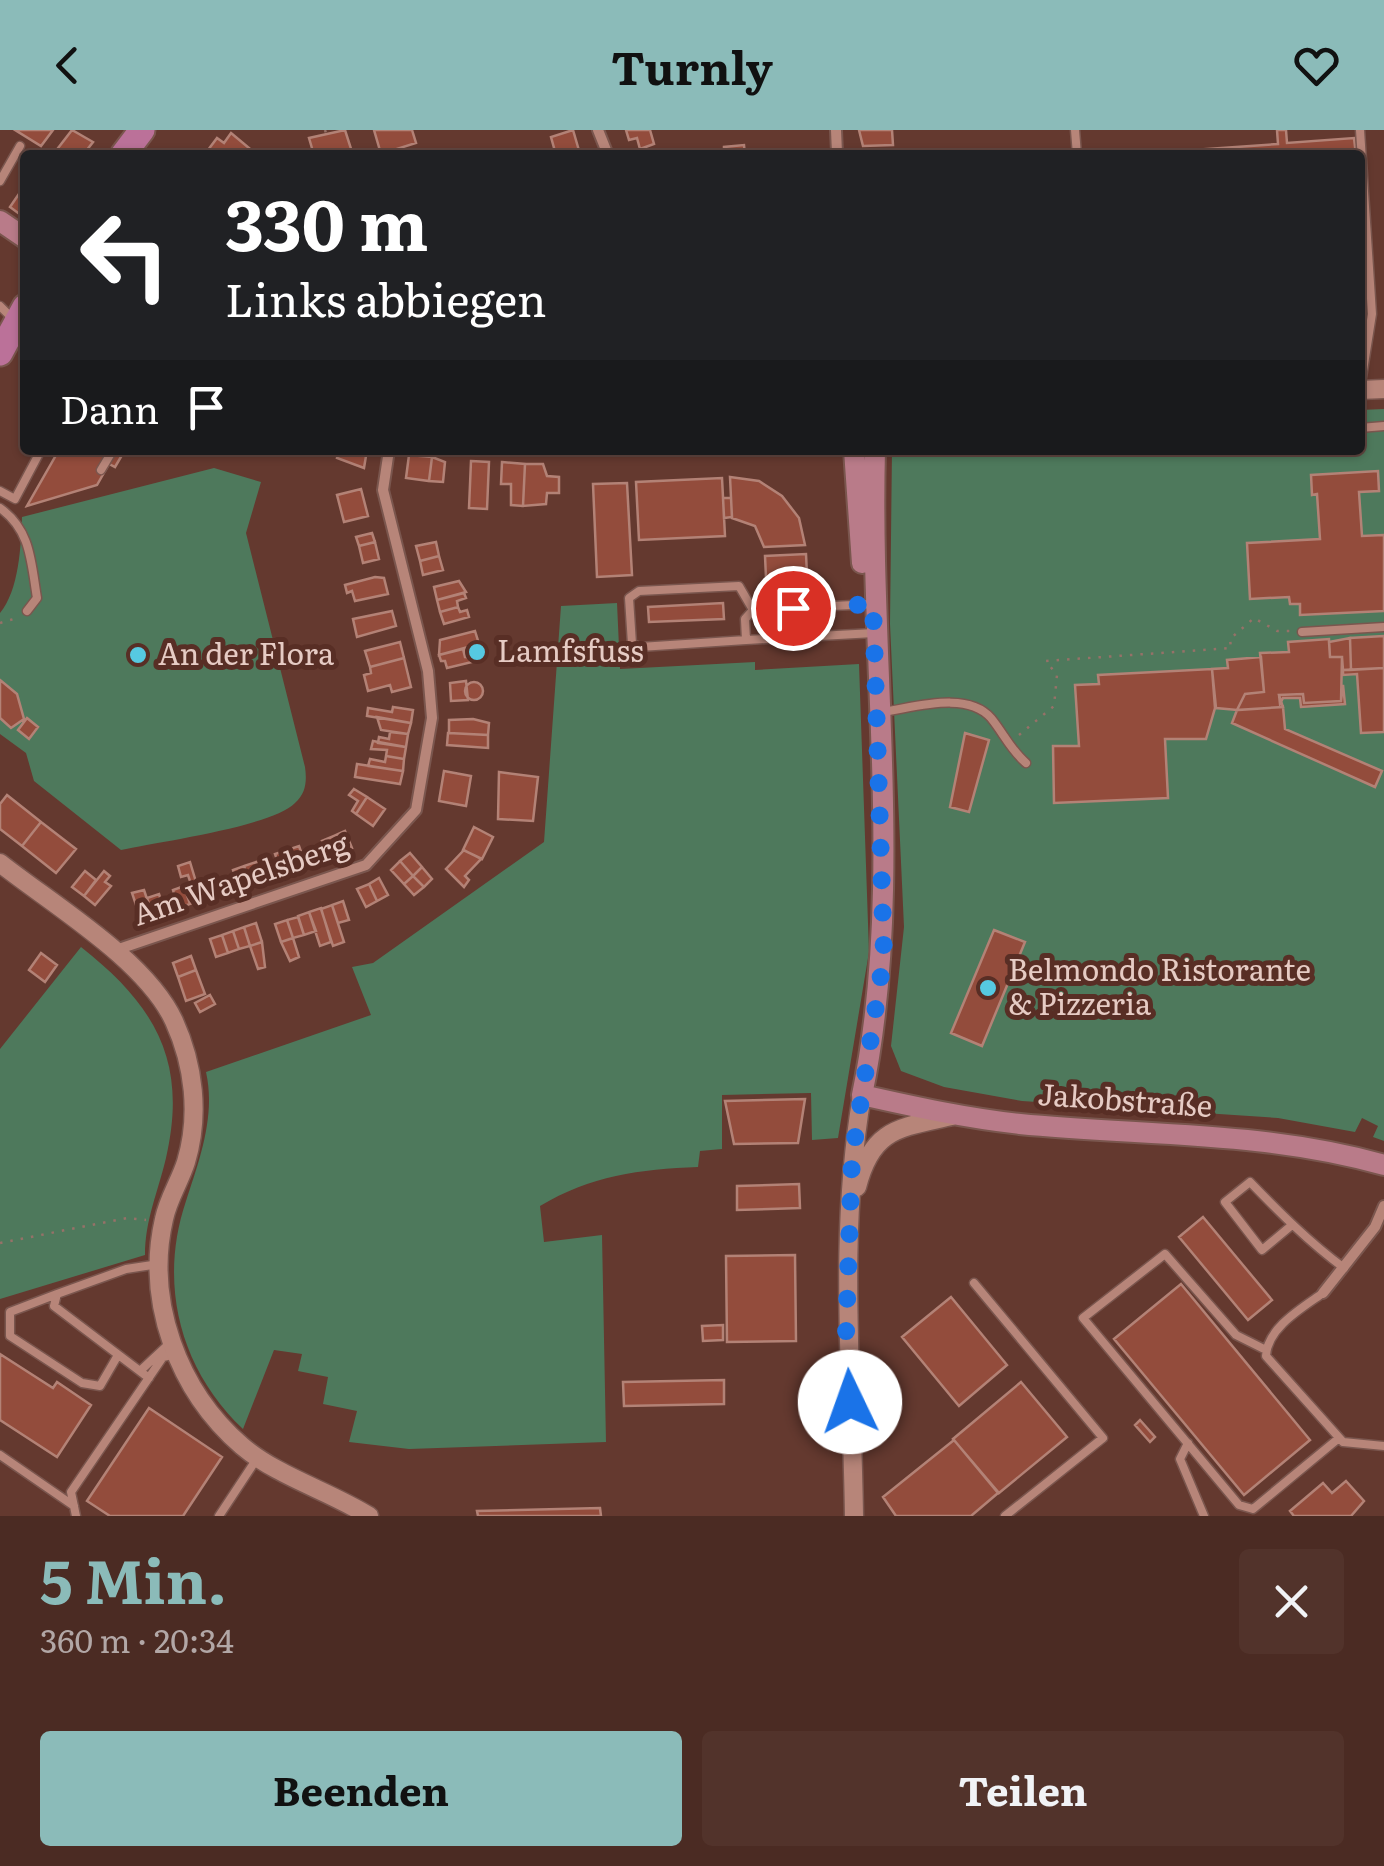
<!DOCTYPE html>
<html lang="de">
<meta charset="utf-8">
<style>
body{margin:0;font-family:Literata,serif;background:#52332b;color:#f1f3f6;height:100vh;display:flex;flex-direction:column;font-size:38px;white-space:nowrap}
*{box-sizing:border-box;margin:0}
p{font-size:32px;color:#b2a7a6}
.icon{flex:none;width:55px;height:55px;fill:none;stroke:currentColor;stroke-width:2;stroke-linecap:round;stroke-linejoin:round}
.map{position:relative;height:1386px;overflow:hidden}
.side{display:flex;flex-direction:column;background:#4b2b23;flex:1}
.side>*{flex:none}
.guide{position:absolute;left:20px;top:20px;width:1345px;height:305px;border-radius:10px;box-shadow:0 2px 8px #0004,0 0 0 2px #624741;background:#202124;color:#fff;overflow:hidden}
.pin{position:absolute;display:grid;place-items:center;width:85px;height:85px;color:#fff;margin:-42px;border:5px solid #fff;border-radius:50%;box-shadow:0 2px 10px #0007}
.me{position:absolute;width:110px;margin:-55px;rotate:357deg;stroke-linejoin:round;filter:drop-shadow(0 0 8px #0008)}
.turn{display:flex;align-items:center;gap:35px;height:210px;padding:0 40px;font-size:45px}
.turn .icon{width:130px;height:130px;stroke-width:2.5}
.turn b{display:block;font-size:70px;line-height:85px}
.then{display:flex;align-items:center;height:95px;padding:0 40px;background:#0003;gap:20px;font-size:38px}
.round{display:grid;place-items:center;flex:none;width:105px;height:105px;border-radius:10px;background:#52332b}
.overview{display:flex;align-items:center;justify-content:space-between;height:170px;padding:0 40px}
h1{font-size:60px;font-weight:700;line-height:75px;color:#8bbbb9}
.primary-button{display:flex;gap:20px;margin-top:auto;padding:20px 40px}
.primary-button a{flex:1;height:115px;border-radius:10px;background:#8bbbb9;color:#111;font-size:40px;font-weight:700;line-height:115px;text-align:center}
.primary-button a+a{background:#52332b;color:#f1f3f6}
header{display:flex;justify-content:space-between;align-items:center;height:130px;padding:0 40px;background:#8bbbb9;color:#111;font-size:45px;font-weight:700}
.map>svg:first-child{display:block}
</style>
<header><svg class="icon" aria-label="back" viewBox="0 0 24 24"><path d="M15 5l-7 7 7 7"/></svg>Turnly<svg class="icon" aria-label="heart" viewBox="0 0 24 24"><path d="M12 20l-8-8c-3-5 5-10 8-4 3-6 11-1 8 4z"/></svg></header>
<div class="map">
<svg width="1384" height="1386" viewBox="0 0 1384 1386">
<rect width="100%" height="100%" fill="#64392f"/>
<!-- green -->
<path fill="#4e795c" d="M 1384,279 L 1384,1011 L 1373,1007 L 1378,996 L 1362,988 L 1355,1002 L 1278,988 L 1022,971 L 944,957 L 901,941 L 891,916 L 904,797 L 890,494 L 892,320 L 1360,320 L 1360,280 Z
M 214,338 L 261,352 L 246,403 L 305,637 C 307,651 306,663 295,673 C 271,697 157,712 121,720 L 34,651 L 26,623 L 0,604 L 0,483 C 19,460 21,416 22,387 Z
M 617,473 L 620,539 L 755,532 L 755,540 L 859,534 L 869,822 L 838,1008 L 812,1010 L 811,963 L 722,965 L 722,1019 L 700,1021 L 698,1037 C 640,1039 590,1046 540,1076 L 544,1112 L 602,1105 L 606,1312 L 409,1319 L 349,1312 L 357,1281 L 323,1274 L 328,1247 L 298,1241 L 302,1224 L 274,1220 L 243,1299 C 180,1239 158,1154 186,1071 C 199,1031 216,986 206,942 L 371,885 L 352,837 L 373,833 L 544,712 L 561,476 Z
M 81,817 C 156,876 188,932 166,1028 C 158,1062 145,1090 145,1125 L 0,1169 L 0,919 Z"/>
<!-- building -->
<path fill="#934c3c" stroke="#b38276" stroke-width="2.5" d="M 15,0 L 53,0 L 41,16 Z
M 72,0 L 93,12 L 83,25 L 55,22 Z
M 345,0 L 353,25 L 314,25 L 309,8 Z
M 374,0 L 412,0 L 416,13 L 381,24 Z
M 573,0 L 580,24 L 556,25 L 551,7 Z
M 626,0 L 650,0 L 654,14 L 640,19 L 637,8 L 629,10 Z
M 859,0 L 892,0 L 893,15 L 863,16 Z
M 1277,0 L 1286,0 L 1287,13 L 1354,8 L 1356,25 L 1179,25 L 1179,21 L 1278,14 Z
M 231,3 L 255,23 L 253,25 L 215,25 L 208,20 L 217,8 L 224,13 Z
M 744,15 L 745,25 L 724,25 L 724,17 Z
M 25,55 L 25,88 L 10,77 Z
M 1360,92 L 1365,169 L 1360,169 Z
M 59,320 L 125,320 L 115,337 L 109,334 L 97,355 L 27,376 Z
M 339,320 L 367,320 L 364,338 L 337,328 Z
M 409,325 L 432,327 L 429,351 L 406,348 Z
M 432,327 L 445,332 L 443,352 L 429,351 Z
M 471,331 L 489,332 L 487,379 L 469,378 Z
M 502,332 L 525,334 L 523,376 L 511,375 L 511,354 L 501,354 Z
M 525,334 L 543,334 L 547,346 L 559,347 L 559,363 L 547,363 L 546,374 L 523,376 Z
M 1378,341 L 1379,361 L 1359,362 L 1362,406 L 1384,405 L 1384,481 L 1300,485 L 1300,474 L 1290,474 L 1289,467 L 1250,469 L 1247,413 L 1320,409 L 1317,364 L 1312,365 L 1311,345 Z
M 730,347 L 759,351 L 782,366 L 799,388 L 805,415 L 764,417 L 755,396 L 732,388 Z
M 722,348 L 725,406 L 639,410 L 636,352 Z
M 627,353 L 632,445 L 597,447 L 593,354 Z
M 361,359 L 368,386 L 344,392 L 337,365 Z
M 723,368 L 731,368 L 732,387 L 724,388 Z
M 372,403 L 375,412 L 359,416 L 356,407 Z
M 375,412 L 379,429 L 363,433 L 359,416 Z
M 436,412 L 439,426 L 420,431 L 416,416 Z
M 806,424 L 808,466 L 767,469 L 765,426 Z
M 439,426 L 443,440 L 423,445 L 420,431 Z
M 375,447 L 384,448 L 388,464 L 355,471 L 352,461 L 347,463 L 345,455 Z
M 459,451 L 466,462 L 437,470 L 434,457 Z
M 464,463 L 466,468 L 457,471 L 458,477 L 440,482 L 437,470 Z
M 723,473 L 724,489 L 649,492 L 648,477 Z
M 458,477 L 460,482 L 467,480 L 469,487 L 444,494 L 440,482 Z
M 392,481 L 396,496 L 357,507 L 353,489 Z
M 475,501 L 479,514 L 439,525 L 440,510 Z
M 1384,506 L 1384,538 L 1351,540 L 1350,508 Z
M 1350,508 L 1351,540 L 1343,540 L 1342,527 L 1330,527 L 1329,512 Z
M 1329,509 L 1330,527 L 1342,527 L 1341,571 L 1304,573 L 1303,564 L 1279,565 L 1283,577 L 1237,580 L 1245,564 L 1264,562 L 1260,523 L 1289,522 L 1288,512 Z
M 400,512 L 404,528 L 370,537 L 365,521 Z
M 479,514 L 482,528 L 465,527 L 463,519 Z
M 463,519 L 472,532 L 447,538 L 445,531 L 441,531 L 439,525 Z
M 1261,527 L 1264,562 L 1245,564 L 1237,580 L 1216,578 L 1212,539 L 1228,538 L 1227,530 Z
M 404,528 L 411,557 L 392,562 L 390,555 L 368,561 L 364,545 L 371,543 L 370,537 Z
M 1384,538 L 1384,602 L 1361,603 L 1357,544 L 1343,545 L 1343,540 Z
M 1212,539 L 1215,578 L 1206,609 L 1165,609 L 1168,668 L 1054,673 L 1053,616 L 1079,616 L 1075,555 L 1099,554 L 1098,545 Z
M 0,550 L 17,564 L 24,589 L 11,598 L 0,588 Z
M 466,551 L 468,570 L 451,571 L 450,553 Z
M465 561a9 9 0 1 1 18 0a9 9 0 1 1-18 0Z
M 1343,555 L 1345,574 L 1301,577 L 1300,568 L 1283,568 L 1280,574 L 1279,565 L 1303,564 L 1304,573 L 1341,571 Z
M 393,577 L 413,580 L 411,593 L 367,586 L 368,578 L 392,582 Z
M 1283,577 L 1285,599 L 1382,641 L 1375,657 L 1232,593 L 1237,580 Z
M 377,587 L 411,593 L 408,604 L 381,600 Z
M 27,588 L 38,597 L 29,609 L 18,600 Z
M 473,589 L 489,593 L 488,605 L 449,603 L 449,590 Z
M 390,602 L 408,604 L 406,617 L 378,613 L 379,607 L 389,609 Z
M 448,603 L 488,605 L 488,618 L 447,615 Z
M 965,603 L 989,610 L 969,682 L 950,677 Z
M 373,611 L 406,617 L 404,629 L 386,626 L 387,620 L 371,619 Z
M 386,626 L 404,629 L 403,641 L 368,636 L 370,629 L 385,632 Z
M 357,634 L 403,641 L 400,654 L 355,647 Z
M 444,641 L 471,646 L 466,676 L 439,671 Z
M 499,642 L 538,647 L 533,691 L 498,689 Z
M 354,659 L 367,667 L 356,684 L 352,681 L 358,671 L 349,665 Z
M 7,665 L 41,692 L 22,716 L 0,699 L 0,674 Z
M 367,667 L 385,679 L 373,696 L 356,684 Z
M 41,692 L 76,719 L 56,743 L 22,716 Z
M 474,697 L 493,707 L 482,729 L 463,720 Z
M 345,701 L 352,718 L 341,723 L 334,706 Z
M 334,706 L 341,723 L 330,728 L 322,711 Z
M 299,716 L 306,736 L 282,744 L 275,724 Z
M 464,720 L 481,729 L 465,746 L 469,750 L 464,757 L 446,739 Z
M 410,723 L 422,737 L 413,746 L 400,731 Z
M 400,731 L 413,746 L 404,754 L 391,740 Z
M 190,732 L 196,752 L 191,754 L 188,745 L 181,747 L 178,736 Z
M 256,732 L 262,750 L 250,754 L 244,736 Z
M 244,736 L 250,754 L 239,758 L 233,740 Z
M 422,737 L 432,749 L 424,757 L 413,746 Z
M 85,741 L 96,750 L 84,766 L 72,757 Z
M 104,741 L 110,746 L 105,752 L 111,756 L 95,775 L 84,766 Z
M 413,746 L 424,757 L 414,765 L 404,754 Z
M 379,748 L 388,765 L 377,771 L 369,754 Z
M 196,752 L 202,770 L 190,774 L 184,756 Z
M 369,754 L 377,771 L 366,777 L 357,759 Z
M 184,756 L 190,774 L 178,778 L 173,760 Z
M 144,760 L 153,787 L 141,790 L 132,763 Z
M 159,764 L 165,783 L 153,787 L 147,768 Z
M 343,771 L 349,790 L 338,793 L 332,775 Z
M 332,775 L 344,812 L 333,816 L 321,779 Z
M 321,778 L 331,812 L 320,816 L 309,782 Z
M 309,782 L 316,801 L 304,805 L 298,786 Z
M 298,787 L 304,805 L 293,808 L 287,790 Z
M 287,790 L 293,808 L 281,812 L 275,794 Z
M 256,793 L 262,812 L 250,816 L 244,797 Z
M 244,797 L 250,816 L 239,819 L 233,801 Z
M 994,800 L 1025,812 L 982,916 L 951,903 Z
M 233,801 L 239,819 L 228,823 L 222,805 Z
M 222,805 L 228,823 L 216,827 L 210,809 Z
M 293,808 L 299,827 L 290,831 L 281,812 Z
M 262,812 L 265,837 L 258,839 L 250,816 Z
M 41,823 L 57,835 L 45,852 L 29,840 Z
M 191,826 L 196,840 L 178,847 L 173,833 Z
M 196,840 L 205,864 L 186,871 L 178,847 Z
M 210,865 L 215,874 L 200,882 L 195,873 Z
M 805,969 L 798,1013 L 734,1014 L 725,971 Z
M 799,1054 L 800,1078 L 737,1080 L 737,1056 Z
M 1203,1087 L 1272,1170 L 1248,1190 L 1179,1107 Z
M 795,1125 L 796,1211 L 727,1212 L 726,1126 Z
M 1181,1154 L 1310,1310 L 1244,1365 L 1114,1209 Z
M 951,1167 L 1007,1235 L 959,1276 L 902,1207 Z
M 723,1195 L 723,1210 L 703,1211 L 702,1196 Z
M 0,1224 L 53,1258 L 57,1252 L 91,1275 L 57,1327 L 0,1290 Z
M 724,1250 L 724,1274 L 624,1276 L 623,1252 Z
M 1021,1252 L 1067,1307 L 999,1363 L 953,1309 Z
M 149,1278 L 222,1327 L 183,1386 L 110,1386 L 87,1371 Z
M 1140,1290 L 1155,1307 L 1150,1312 L 1135,1295 Z
M 954,1310 L 998,1363 L 971,1386 L 896,1386 L 883,1367 Z
M 1346,1351 L 1364,1371 L 1351,1386 L 1294,1386 L 1290,1381 L 1323,1353 L 1332,1363 Z
M 600,1378 L 601,1386 L 478,1386 L 477,1381 Z"/>
<g fill="none" stroke-linecap="round" stroke-linejoin="round">
<!-- service casing -->
<g stroke="#7a564e" stroke-width="11">
<path id="service" d="M 1075,0 L 1077,25
M 1360,0 L 1372,184 L 1360,260
M 0,51 L 20,16
M 0,176 L 13,189
M 1360,298 L 1384,296
M 101,340 L 113,320
M 0,361 L 15,369 L 41,320
M 0,378 C 31,400 31,432 37,468 L 27,481
M 753,480 L 739,456 L 639,461 L 629,468 L 632,514 L 640,517 L 746,510 L 745,489 L 753,480 L 873,474
M 1302,502 L 1384,497
M 746,510 L 874,503
M 882,582 C 913,578 967,560 991,588 C 1004,604 1010,619 1026,633
M 1292,1095 L 1262,1120 L 1225,1072 L 1250,1052 C 1280,1083 1309,1112 1344,1138
M 974,1153 L 1103,1308 L 1005,1386
M 1323,1163 C 1302,1178 1267,1198 1266,1226 L 1343,1312 L 1384,1316
M 57,1164 L 10,1182 L 10,1206 L 82,1253 L 100,1256 L 118,1225
M 1266,1220 L 1236,1205 L 1165,1124 L 1083,1188 L 1239,1375 L 1253,1379 L 1339,1308
M 140,1241 L 170,1213
M 149,1248 L 54,1176 L 57,1164 L 126,1139 L 159,1134
M 1188,1313 L 1180,1329 L 1204,1386
M 0,1325 L 74,1376
M 76,1386 L 71,1362 L 163,1227 L 176,1224
M 219,1386 L 258,1327"/>
</g>
<!-- minor casing -->
<g stroke="#7a564e" stroke-width="14">
<path id="minor" d="M 598,0 L 608,25
M 836,0 L 837,23
M 113,821 L 366,735 L 416,680 L 432,588 L 428,541 L 383,360 L 389,320
M 1323,1163 L 1375,1097 L 1384,1076"/>
</g>
<!-- tertiary casing -->
<g stroke="#7a564e" stroke-width="21">
<path id="tertiary" d="M 1360,260 L 1384,259
M 0,733 C 53,775 146,830 174,891 C 194,935 200,985 186,1032 C 180,1051 168,1069 164,1089 C 145,1171 178,1261 242,1316 C 277,1346 329,1361 369,1386
M 857,1057 C 872,998 899,998 952,986
M 854,1386 C 852,1244 838,1106 862,965"/>
</g>
<!-- secondary casing -->
<g stroke="#7a564e" stroke-width="24">
<path id="secondary" d="M 0,91 L 25,108
M 854,320 L 862,433
M 875,320 C 869,532 905,760 862,965 C 915,977 966,988 1020,994 C 1142,1006 1265,1001 1384,1035"/>
</g>
<!-- primary casing -->
<g stroke="#7a564e" stroke-width="29">
<path id="primary" d="M 123,25 L 142,0
M 0,223 L 25,177"/>
</g>
<!-- path -->
<path stroke="#967168" stroke-width="2.5" stroke-dasharray="2.5 8" stroke-linecap="butt" d="M 325,0 L 326,3
M 0,493 L 17,488
M 1019,605 L 1054,576 L 1057,545 L 1046,531 L 1231,518 L 1230,509 L 1254,488 L 1277,501 L 1292,501
M 0,1113 L 127,1088 L 146,1090"/>
<!-- service -->
<use href="#service" stroke="#b78579" stroke-width="8"/>
<!-- minor -->
<use href="#minor" stroke="#b78579" stroke-width="10"/>
<!-- tertiary -->
<use href="#tertiary" stroke="#b78579" stroke-width="18"/>
<!-- secondary -->
<use href="#secondary" stroke="#b97b89" stroke-width="20"/>
<!-- primary -->
<use href="#primary" stroke="#bb7199" stroke-width="25"/>
</g>
<g fill="none" stroke-linecap="round" stroke-linejoin="round">
<!-- route -->
<path stroke="#1a73e8" stroke-width="18" stroke-dasharray="0 32.4" d="M 793,478 L 873,474 L 884,826 L 852,1027 L 846,1204 L 850,1272"/>
</g>
<!-- markers -->
<g fill="#56c9e1" stroke="#582e25" stroke-width="4">
<circle cx="477" cy="522" r="10"/>
<circle cx="138" cy="525" r="10"/>
<circle cx="988" cy="858" r="10"/>
</g>
<g text-anchor="middle" stroke-width="10" stroke-linejoin="round" paint-order="stroke">
<!-- poi labels -->
<g font-size="30" fill="#e6cbc4" stroke="#582e25" text-anchor="start">
<text x="497" y="532">Lamfsfuss</text>
<text x="158" y="535">An der Flora</text>
<text x="1008" y="851">Belmondo Ristorante<tspan x="1008" dy="34">&amp; Pizzeria</tspan></text>
</g>
<!-- street labels -->
<g font-size="30" fill="#e6cbc4" stroke="#582e25">
<text transform="translate(241 750) rotate(-19)" y="10">Am Wapelsberg</text>
<text transform="translate(1125 971) rotate(4)" y="10">Jakobstraße</text>
</g>
</g>
</svg>
<div class="pin" style="left:793px;top:478px;background:#d93025"><svg class="icon" aria-label="arrive" viewBox="0 0 24 24"><path d="M6 21V4h12l-3 4 3 4H6"/></svg></div>
<svg class="me" style="left:850px;top:1272px" viewBox="-20 -20 40 40"><circle r="19" fill="#fff"/><path d="M0-13L10 11 0 6-10 11z" fill="#1a73e8"/></svg>
<div class="guide">
<div class="turn"><svg class="icon" aria-label="left" viewBox="0 0 24 24"><path d="M17 20v-9H6M10 6l-5 5 5 5"/></svg><div><b>330 m</b>Links abbiegen</div></div>
<div class="then">Dann<svg class="icon" aria-label="arrive" viewBox="0 0 24 24"><path d="M6 21V4h12l-3 4 3 4H6"/></svg></div>
</div>
</div>
<section class="side">
<div class="overview"><div><h1>5 Min.</h1><p>360 m · 20:34</p></div><a class="round"><svg class="icon" aria-label="close" viewBox="0 0 24 24"><path d="M6 6l12 12M18 6L6 18"/></svg></a></div>
<div class="primary-button"><a>Beenden</a><a>Teilen</a></div>
</section>
